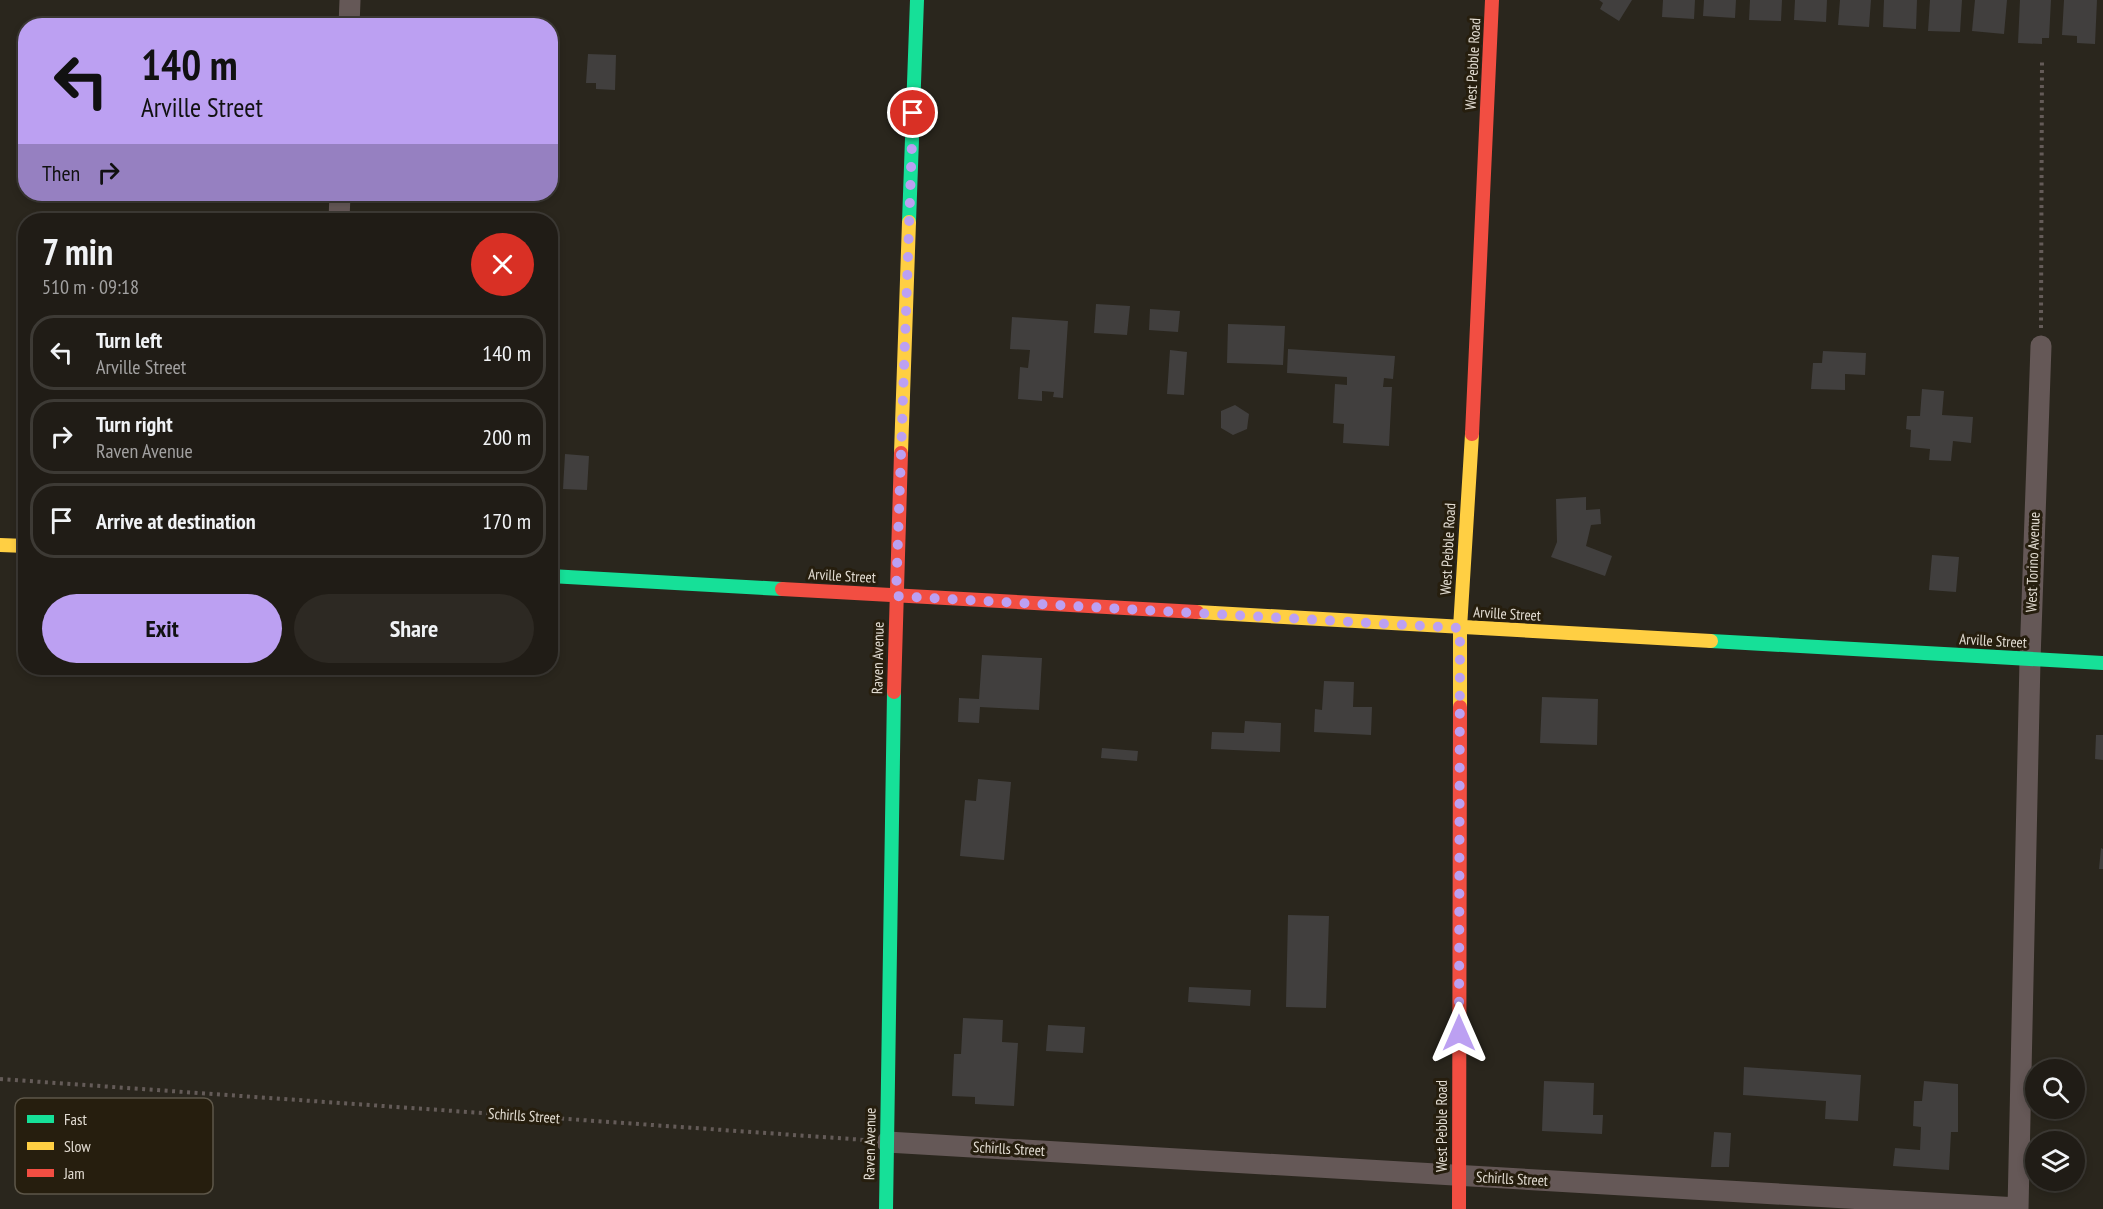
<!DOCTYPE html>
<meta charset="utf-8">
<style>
body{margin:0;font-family:"PT Sans Narrow",sans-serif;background:#2d2923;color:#f1f3f6;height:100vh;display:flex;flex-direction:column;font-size:22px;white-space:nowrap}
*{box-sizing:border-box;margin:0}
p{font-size:20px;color:#a2a1a1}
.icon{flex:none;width:33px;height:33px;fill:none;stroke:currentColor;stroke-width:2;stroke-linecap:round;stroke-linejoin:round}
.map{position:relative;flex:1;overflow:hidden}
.sheet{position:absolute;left:18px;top:213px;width:540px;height:462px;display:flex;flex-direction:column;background:#201c16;border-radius:24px;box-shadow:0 3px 9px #0003,0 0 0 2px #3d3a35}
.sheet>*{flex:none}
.banner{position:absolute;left:18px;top:18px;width:540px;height:183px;border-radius:24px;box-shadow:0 3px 9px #0003,0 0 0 2px #3d3a35;background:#bca0f2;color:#111;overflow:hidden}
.fabs{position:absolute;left:2025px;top:1059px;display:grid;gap:12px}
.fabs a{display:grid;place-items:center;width:60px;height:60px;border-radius:50%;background:#201c16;box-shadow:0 3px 9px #0003,0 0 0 2px #3d3a35;font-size:30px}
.pin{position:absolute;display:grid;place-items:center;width:51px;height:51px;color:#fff;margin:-26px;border:3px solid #fff;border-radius:50%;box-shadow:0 2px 6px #0007}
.me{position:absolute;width:66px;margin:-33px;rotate:0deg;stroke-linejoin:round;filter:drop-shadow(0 0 4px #0008)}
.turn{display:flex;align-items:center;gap:21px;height:126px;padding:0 24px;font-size:27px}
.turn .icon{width:78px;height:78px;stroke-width:2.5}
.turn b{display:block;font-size:42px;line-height:51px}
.then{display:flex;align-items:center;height:57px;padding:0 24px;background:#0003;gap:12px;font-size:22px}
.round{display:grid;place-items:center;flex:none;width:63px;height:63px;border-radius:32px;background:#2d2923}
.overview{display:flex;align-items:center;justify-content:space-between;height:102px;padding:0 24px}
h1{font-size:36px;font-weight:600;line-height:45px}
.primary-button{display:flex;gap:12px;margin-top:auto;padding:12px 24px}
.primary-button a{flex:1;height:69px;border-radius:36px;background:#bca0f2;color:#111;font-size:24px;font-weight:600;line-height:69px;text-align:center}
.primary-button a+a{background:#2d2923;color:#f1f3f6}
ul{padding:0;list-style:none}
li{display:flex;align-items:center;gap:18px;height:75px;margin:0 12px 9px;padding:0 12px;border:3px solid #3d3a35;border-radius:24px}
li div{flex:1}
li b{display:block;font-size:22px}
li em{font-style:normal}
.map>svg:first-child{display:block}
</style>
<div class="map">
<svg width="2103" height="1209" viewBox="0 0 2103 1209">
<rect width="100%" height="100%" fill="#2a261d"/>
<!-- building -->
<path fill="#413f3e" d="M 1599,0 L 1632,0 L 1619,21 L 1600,9 L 1603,3 Z
M 1663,0 L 1695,0 L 1694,19 L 1662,17 Z
M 1704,0 L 1736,0 L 1735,18 L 1703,16 Z
M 1750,0 L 1782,0 L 1781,21 L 1749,20 Z
M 1795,0 L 1827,0 L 1826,22 L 1794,20 Z
M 1840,0 L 1871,0 L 1869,27 L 1838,25 Z
M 1884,0 L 1917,0 L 1916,29 L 1883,27 Z
M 1930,0 L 1962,0 L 1960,32 L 1928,31 Z
M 1975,0 L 2007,0 L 2004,34 L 1972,31 Z
M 2020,0 L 2051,0 L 2049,38 L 2042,38 L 2042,44 L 2018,43 Z
M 2064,0 L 2097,0 L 2095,44 L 2077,43 L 2077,36 L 2062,35 Z
M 407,17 L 432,19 L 431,26 L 407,26 Z
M 588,54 L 616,55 L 615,90 L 596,89 L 596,83 L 586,83 Z
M 1096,304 L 1130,306 L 1127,335 L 1094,333 Z
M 1150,309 L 1180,311 L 1178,332 L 1149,330 Z
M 1012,317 L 1068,321 L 1063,398 L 1053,397 L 1054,392 L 1042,391 L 1042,401 L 1018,399 L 1020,367 L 1028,368 L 1030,350 L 1010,349 Z
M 1228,324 L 1285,326 L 1283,365 L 1227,363 Z
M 1288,349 L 1395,356 L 1393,379 L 1384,378 L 1383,387 L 1392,387 L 1389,446 L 1343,443 L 1344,424 L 1333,423 L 1335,384 L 1347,385 L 1347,377 L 1287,373 Z
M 1170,350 L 1187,352 L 1184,395 L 1167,394 Z
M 1823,351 L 1866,353 L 1865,375 L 1845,374 L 1845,390 L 1811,389 L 1813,363 L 1822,363 Z
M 1922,389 L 1944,391 L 1942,415 L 1973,417 L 1971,443 L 1953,441 L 1951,461 L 1929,460 L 1930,449 L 1910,447 L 1911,430 L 1906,429 L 1907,416 L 1920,416 Z
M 1235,405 L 1249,414 L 1247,429 L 1233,435 L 1221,428 L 1221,411 Z
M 565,454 L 589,456 L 587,490 L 563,489 Z
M 1586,497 L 1586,510 L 1600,509 L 1601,524 L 1591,525 L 1586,546 L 1612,556 L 1605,576 L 1551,557 L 1557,542 L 1556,499 Z
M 1932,555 L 1959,557 L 1956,592 L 1929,590 Z
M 982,655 L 1042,658 L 1039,710 L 980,707 L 979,723 L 958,722 L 959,698 L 979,699 Z
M 1324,681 L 1354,682 L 1353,707 L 1372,707 L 1371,735 L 1314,732 L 1315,709 L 1322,710 Z
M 1542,697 L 1598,699 L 1597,745 L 1540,743 Z
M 1245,721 L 1281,723 L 1280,752 L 1211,749 L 1212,732 L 1244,733 Z
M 2096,735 L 2103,735 L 2103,760 L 2095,759 Z
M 1102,748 L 1138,751 L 1137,761 L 1101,758 Z
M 978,779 L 1011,782 L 1004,860 L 960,856 L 965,800 L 976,801 Z
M 2101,848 L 2103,849 L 2103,869 L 2099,869 Z
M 1288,915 L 1329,916 L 1326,1008 L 1286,1007 Z
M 1189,987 L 1251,990 L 1250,1006 L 1188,1002 Z
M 963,1018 L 1003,1020 L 1002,1042 L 1018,1043 L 1014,1106 L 975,1104 L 975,1097 L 952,1096 L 954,1054 L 961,1054 Z
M 1048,1025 L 1085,1027 L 1083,1053 L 1046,1051 Z
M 1744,1067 L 1861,1075 L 1858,1121 L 1825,1119 L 1826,1101 L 1743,1095 Z
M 1544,1081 L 1594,1083 L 1593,1115 L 1603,1115 L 1602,1134 L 1542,1131 Z
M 1924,1081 L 1958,1084 L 1958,1132 L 1951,1132 L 1949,1170 L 1893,1166 L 1895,1148 L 1920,1150 L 1921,1127 L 1913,1126 L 1914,1101 L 1922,1101 Z
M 1714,1132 L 1731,1133 L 1729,1167 L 1711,1167 Z"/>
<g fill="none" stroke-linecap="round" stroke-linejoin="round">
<!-- path -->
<path stroke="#645b58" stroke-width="4" stroke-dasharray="3 4.5" stroke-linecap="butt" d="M 2041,328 L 2042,60
M 0,1079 L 865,1140"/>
<!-- street -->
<path stroke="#655857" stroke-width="21" d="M 349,26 L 350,0
M 339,220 L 340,194
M 887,1142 L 2018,1208
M 2018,1209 L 2030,660 L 2041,346"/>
<!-- fast -->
<path stroke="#16e098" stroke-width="14" d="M 909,222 L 917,0
M 550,576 L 782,589
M 1711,641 L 2103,663
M 886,1209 L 894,692"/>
<!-- slow -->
<path stroke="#ffcf43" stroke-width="14" d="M 901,453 L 909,222
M 0,545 L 26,546
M 1197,612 L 1711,641
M 1460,707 L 1460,628 L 1472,434"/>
<!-- jam -->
<path stroke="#f24e42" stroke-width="14" d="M 1472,434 L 1492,0
M 782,589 L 1197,612
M 894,692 L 901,453
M 1459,1209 L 1460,707"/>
</g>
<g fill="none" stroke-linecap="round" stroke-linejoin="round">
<!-- route -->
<path stroke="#bca0f2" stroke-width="10" stroke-dasharray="0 18" d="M 913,113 L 896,596 L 1460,628 L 1459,1033"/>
</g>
<g text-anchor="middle" stroke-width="6" stroke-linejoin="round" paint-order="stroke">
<!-- street labels -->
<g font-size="15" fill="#e2dcd2" stroke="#261e0e">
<text transform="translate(1473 64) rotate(-87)" y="5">West Pebble Road</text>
<text transform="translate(1448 549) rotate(-87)" y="5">West Pebble Road</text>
<text transform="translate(2033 562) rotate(-88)" y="5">West Torino Avenue</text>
<text transform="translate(842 576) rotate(3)" y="5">Arville Street</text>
<text transform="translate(1507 614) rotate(3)" y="5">Arville Street</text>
<text transform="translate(1993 641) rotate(3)" y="5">Arville Street</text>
<text transform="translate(878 658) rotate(-89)" y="5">Raven Avenue</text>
<text transform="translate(524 1116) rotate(4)" y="5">Schirlls Street</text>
<text transform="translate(1442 1126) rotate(-90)" y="5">West Pebble Road</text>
<text transform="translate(870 1144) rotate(-89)" y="5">Raven Avenue</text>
<text transform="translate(1009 1149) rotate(3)" y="5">Schirlls Street</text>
<text transform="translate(1512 1179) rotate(3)" y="5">Schirlls Street</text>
</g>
</g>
<!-- legend -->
<rect x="15" y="1098" width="198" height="96" rx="9" fill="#261e0e" stroke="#5e5749" stroke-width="1.5"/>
<rect x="27" y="1115" width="27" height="8" fill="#16e098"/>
<rect x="27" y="1142" width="27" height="8" fill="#ffcf43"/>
<rect x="27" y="1169" width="27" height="8" fill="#f24e42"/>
<g font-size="16" fill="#e2dcd2">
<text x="64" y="1125">Fast</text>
<text x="64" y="1152">Slow</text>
<text x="64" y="1179">Jam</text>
</g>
</svg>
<div class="fabs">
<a><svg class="icon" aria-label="search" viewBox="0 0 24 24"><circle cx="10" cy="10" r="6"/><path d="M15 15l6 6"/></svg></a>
<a><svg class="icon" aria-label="layers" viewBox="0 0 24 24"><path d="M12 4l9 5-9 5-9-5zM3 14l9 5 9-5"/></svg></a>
</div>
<div class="pin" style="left:913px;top:113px;background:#d93025"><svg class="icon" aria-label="arrive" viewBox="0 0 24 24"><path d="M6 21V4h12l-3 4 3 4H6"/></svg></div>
<svg class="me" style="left:1459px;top:1033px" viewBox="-20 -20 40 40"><path d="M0-17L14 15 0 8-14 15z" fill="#bca0f2" stroke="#fff" stroke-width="4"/></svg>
<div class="banner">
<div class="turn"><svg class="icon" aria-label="left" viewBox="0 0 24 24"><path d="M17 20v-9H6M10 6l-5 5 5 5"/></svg><div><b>140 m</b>Arville Street</div></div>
<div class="then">Then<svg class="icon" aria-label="right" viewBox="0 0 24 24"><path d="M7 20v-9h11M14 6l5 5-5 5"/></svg></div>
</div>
<section class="sheet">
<div class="overview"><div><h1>7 min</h1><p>510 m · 09:18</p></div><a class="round" style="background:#d93025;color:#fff"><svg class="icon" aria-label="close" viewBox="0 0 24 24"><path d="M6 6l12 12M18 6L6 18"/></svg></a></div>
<ul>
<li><svg class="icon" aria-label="left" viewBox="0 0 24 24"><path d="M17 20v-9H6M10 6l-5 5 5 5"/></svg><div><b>Turn left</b><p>Arville Street</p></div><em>140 m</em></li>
<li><svg class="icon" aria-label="right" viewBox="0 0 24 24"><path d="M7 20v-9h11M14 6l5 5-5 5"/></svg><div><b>Turn right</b><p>Raven Avenue</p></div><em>200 m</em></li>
<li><svg class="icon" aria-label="arrive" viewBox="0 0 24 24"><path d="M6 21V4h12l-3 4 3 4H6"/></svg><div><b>Arrive at destination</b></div><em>170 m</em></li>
</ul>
<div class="primary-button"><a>Exit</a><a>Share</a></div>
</section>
</div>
